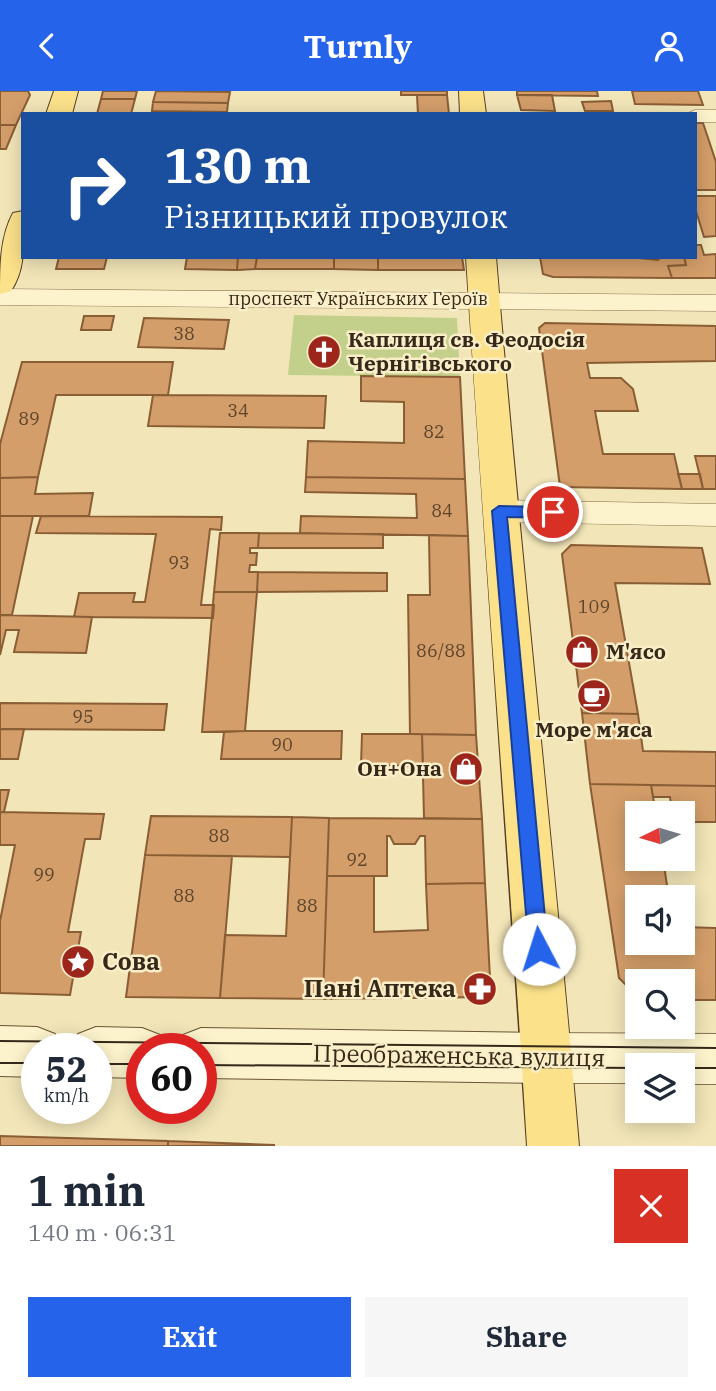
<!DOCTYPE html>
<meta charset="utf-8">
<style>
body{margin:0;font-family:"IBM Plex Serif",serif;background:#f6f6f7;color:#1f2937;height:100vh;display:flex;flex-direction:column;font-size:26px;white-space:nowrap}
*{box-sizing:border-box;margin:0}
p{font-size:23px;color:#747a83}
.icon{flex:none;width:38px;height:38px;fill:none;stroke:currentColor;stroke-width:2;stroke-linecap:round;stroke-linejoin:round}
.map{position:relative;height:1055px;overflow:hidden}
.panel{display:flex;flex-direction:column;background:#fff;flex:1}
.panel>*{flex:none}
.hud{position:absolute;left:21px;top:21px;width:676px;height:147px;border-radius:0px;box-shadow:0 4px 18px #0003;background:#1a4fa0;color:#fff;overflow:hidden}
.needle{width:46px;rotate:265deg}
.fabs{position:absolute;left:625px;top:710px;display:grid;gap:14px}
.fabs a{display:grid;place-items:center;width:70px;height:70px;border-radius:0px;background:#fff;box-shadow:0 4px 18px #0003;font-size:35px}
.speed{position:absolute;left:21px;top:942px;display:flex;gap:14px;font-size:35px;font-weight:700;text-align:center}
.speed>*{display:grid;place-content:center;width:91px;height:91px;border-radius:50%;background:#fff;box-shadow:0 4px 18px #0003;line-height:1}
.speed small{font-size:18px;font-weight:400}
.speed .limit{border:10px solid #d22;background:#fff;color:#111}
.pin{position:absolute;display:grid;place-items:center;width:60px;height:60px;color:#fff;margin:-30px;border:4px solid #fff;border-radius:50%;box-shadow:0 2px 7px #0007}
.me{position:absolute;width:77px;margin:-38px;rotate:355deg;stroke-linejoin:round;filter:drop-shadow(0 0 5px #0008)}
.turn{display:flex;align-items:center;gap:24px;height:147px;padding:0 28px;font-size:32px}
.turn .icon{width:91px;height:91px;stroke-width:2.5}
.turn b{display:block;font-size:49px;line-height:60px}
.round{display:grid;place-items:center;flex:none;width:74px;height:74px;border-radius:0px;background:#f6f6f7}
.headline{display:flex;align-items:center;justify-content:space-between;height:119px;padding:0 28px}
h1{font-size:42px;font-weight:800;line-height:52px}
.cta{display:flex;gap:14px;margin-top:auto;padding:14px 28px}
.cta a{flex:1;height:80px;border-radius:0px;background:#2563eb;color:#fff;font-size:28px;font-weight:800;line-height:80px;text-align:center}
.cta a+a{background:#f6f6f7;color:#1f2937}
header{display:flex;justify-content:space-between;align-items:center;height:91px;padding:0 28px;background:#2563eb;color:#fff;font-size:32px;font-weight:800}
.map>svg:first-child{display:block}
</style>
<header><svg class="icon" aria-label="back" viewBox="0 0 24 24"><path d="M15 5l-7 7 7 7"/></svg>Turnly<svg class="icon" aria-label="person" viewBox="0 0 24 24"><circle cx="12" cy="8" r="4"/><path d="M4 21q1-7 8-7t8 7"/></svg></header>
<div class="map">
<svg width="716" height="1055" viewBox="0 0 716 1055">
<rect width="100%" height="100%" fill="#f2e5b8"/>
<!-- green -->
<path fill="#c2d08b" d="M 294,224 L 457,227 L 460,286 L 288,284 Z"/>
<!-- building -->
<path fill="#d49e6a" stroke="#8a5e35" stroke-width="2" d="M 0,0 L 28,0 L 30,4 L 16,34 L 0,34 Z
M 103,0 L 137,0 L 135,8 L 101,8 Z
M 156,0 L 230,1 L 228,12 L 153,11 Z
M 401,0 L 447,0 L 447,4 L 401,4 Z
M 517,0 L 597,0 L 598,5 L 517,4 Z
M 632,0 L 698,0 L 703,14 L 635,13 Z
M 417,4 L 447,4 L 449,23 L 418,23 Z
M 517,4 L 552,4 L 555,20 L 521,19 Z
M 101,8 L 135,8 L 131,23 L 97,23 Z
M 611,10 L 613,20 L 585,20 L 582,11 Z
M 153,11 L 228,12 L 227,21 L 152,20 Z
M 695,32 L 703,32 L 716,71 L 716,99 L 695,99 Z
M 0,34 L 16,34 L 6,58 L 0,58 Z
M 695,105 L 716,105 L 716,145 L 704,146 L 695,117 Z
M 695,154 L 701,154 L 704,164 L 716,163 L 716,187 L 672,187 L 668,175 L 686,174 L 684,166 L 695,166 Z
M 59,166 L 107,166 L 104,178 L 56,178 Z
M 187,166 L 238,166 L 237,179 L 185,178 Z
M 238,166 L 257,166 L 255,178 L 237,179 Z
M 257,166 L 334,166 L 334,178 L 255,178 Z
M 334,166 L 378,166 L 378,179 L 334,178 Z
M 378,166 L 462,166 L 464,179 L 378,179 Z
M 540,166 L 628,166 L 658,169 L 661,166 L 684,166 L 686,174 L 668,175 L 672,187 L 553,186 L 543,183 Z
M 84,225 L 114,225 L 111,239 L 81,239 Z
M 144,227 L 229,229 L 224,258 L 138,256 Z
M 545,232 L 716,235 L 716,270 L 587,272 L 590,287 L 621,287 L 633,298 L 638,320 L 595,320 L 603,363 L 674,363 L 682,398 L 560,396 L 539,237 Z
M 22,271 L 173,271 L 168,304 L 56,304 L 38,386 L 0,387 L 0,353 Z
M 361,285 L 460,286 L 465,388 L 306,386 L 308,350 L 404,352 L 404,311 L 361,310 Z
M 153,304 L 326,305 L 324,337 L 148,335 Z
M 695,365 L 716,365 L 716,398 L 703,398 Z
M 678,383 L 700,383 L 703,398 L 682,398 Z
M 38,386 L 35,403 L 93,402 L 89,425 L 0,425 L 0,387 Z
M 306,386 L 465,388 L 468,445 L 300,442 L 301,425 L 417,427 L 416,403 L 305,401 Z
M 0,425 L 33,425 L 12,524 L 0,524 Z
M 41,425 L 222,426 L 221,439 L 210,438 L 201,514 L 214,514 L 213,527 L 74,526 L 79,502 L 135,502 L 133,511 L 145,511 L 156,443 L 36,442 Z
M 220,442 L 259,442 L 258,457 L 250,457 L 250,462 L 257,462 L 256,474 L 250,474 L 249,481 L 258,481 L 257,501 L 214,501 Z
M 259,442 L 383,443 L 383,457 L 258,457 Z
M 429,444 L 468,445 L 476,644 L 410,643 L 408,504 L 430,504 Z
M 571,454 L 702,457 L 710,493 L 615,492 L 638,623 L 582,622 L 562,463 Z
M 258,481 L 387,482 L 387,500 L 257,501 Z
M 214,501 L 257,501 L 245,640 L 202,641 Z
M 0,524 L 92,526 L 86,562 L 14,561 L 19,539 L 6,539 L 0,564 Z
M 0,612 L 167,613 L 164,639 L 0,638 Z
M 582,622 L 638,623 L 643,660 L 716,661 L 716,695 L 590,693 Z
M 0,638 L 24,638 L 18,668 L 0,668 Z
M 245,640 L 342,640 L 341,668 L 221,668 L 224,641 Z
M 362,643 L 422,643 L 423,675 L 361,674 Z
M 422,643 L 476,644 L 482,728 L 424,727 Z
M 590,693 L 651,694 L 656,723 L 637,723 L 637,768 L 663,768 L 669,807 L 637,807 L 637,852 L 682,852 L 682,836 L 716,837 L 716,909 L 682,909 L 682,891 L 637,891 L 637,905 L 619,887 Z
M 651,694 L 716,695 L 716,731 L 682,731 L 682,723 L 672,723 L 670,706 L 653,706 Z
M 0,699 L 9,699 L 4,721 L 0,721 Z
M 0,721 L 104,723 L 100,748 L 85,748 L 68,841 L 81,841 L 70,904 L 0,902 L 0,830 L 15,754 L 0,754 Z
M 151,725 L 292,726 L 290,766 L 145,764 Z
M 292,726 L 329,727 L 323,908 L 220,907 L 225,844 L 286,845 Z
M 329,727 L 482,728 L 485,792 L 426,793 L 425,745 L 420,745 L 415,753 L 394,753 L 390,745 L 387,745 L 387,785 L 327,785 Z
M 145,764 L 232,765 L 220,907 L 126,906 Z
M 327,785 L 374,785 L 374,841 L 428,839 L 426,793 L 485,792 L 491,906 L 323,908 Z
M 0,1045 L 168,1050 L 168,1055 L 0,1055 Z
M 168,1050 L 275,1054 L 168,1055 Z"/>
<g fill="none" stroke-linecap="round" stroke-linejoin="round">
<!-- minor casing -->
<g stroke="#897352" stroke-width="1">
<path id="minor" d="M 695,19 L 716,19 L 716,31 L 695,31 L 695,23 L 686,23 Z
M 0,198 L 716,204 L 716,220 L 0,214 Z
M 499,409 L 716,413 L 716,435 L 499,431 L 489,427 L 484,420 L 489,413 Z"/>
</g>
<!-- tertiary casing -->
<g stroke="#897352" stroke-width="2">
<path id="tertiary" d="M 548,942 L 716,943 L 716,993 L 682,993 L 682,975 L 637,975 L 637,992 L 548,992 L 530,985 L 523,967 L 530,949 Z"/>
</g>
<!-- secondary casing -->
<g stroke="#6a5435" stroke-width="2">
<path id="secondary" d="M 0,935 L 37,936 L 55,943 L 60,957 L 37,957 L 37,986 L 0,985 Z
M 96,936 L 142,937 L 160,944 L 165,957 L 142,957 L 142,987 L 96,986 L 96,957 L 73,957 L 78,943 Z
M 201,937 L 548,942 L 566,949 L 573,967 L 566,985 L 548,992 L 201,987 L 201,957 L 178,957 L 183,944 Z"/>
</g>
<!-- primary casing -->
<g stroke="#554027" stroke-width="2">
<path id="primary" d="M 54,0 L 78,0 L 72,23 L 46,23 Z
M 459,0 L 483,0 L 486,23 L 460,23 Z
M 23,120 C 23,149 27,176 11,200 L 0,203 C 0,175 0,146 13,122 Z
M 466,166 L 496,166 C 520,463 554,758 579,1055 L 527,1055 C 509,759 484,463 466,166 Z"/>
</g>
<!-- minor -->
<use href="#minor" fill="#fcf2cb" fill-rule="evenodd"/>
<!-- tertiary -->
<use href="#tertiary" fill="#fcf2cb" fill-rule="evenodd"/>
<!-- secondary -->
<use href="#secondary" fill="#fcf2cb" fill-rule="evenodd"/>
<!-- primary -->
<use href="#primary" fill="#fbe18a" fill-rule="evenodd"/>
<!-- tram -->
<path stroke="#362919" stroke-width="2" d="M 0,950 L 716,957
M 0,972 L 37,972
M 96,973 L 142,973
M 201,974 L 637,977
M 682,977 L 716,977"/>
</g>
<!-- route -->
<path fill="#2563eb" stroke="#184099" stroke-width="2" d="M 499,415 L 553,416 L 561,421 L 553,427 L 507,426 L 548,858 L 546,865 L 539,867 L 532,865 L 529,858 L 492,420 Z"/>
<!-- icons -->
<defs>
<g id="church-disc" transform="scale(1.75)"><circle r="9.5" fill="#9d261c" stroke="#f9eec8"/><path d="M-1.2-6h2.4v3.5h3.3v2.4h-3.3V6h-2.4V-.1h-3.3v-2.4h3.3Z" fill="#fff"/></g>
<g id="shop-disc" transform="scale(1.75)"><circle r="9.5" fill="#9d261c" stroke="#f9eec8"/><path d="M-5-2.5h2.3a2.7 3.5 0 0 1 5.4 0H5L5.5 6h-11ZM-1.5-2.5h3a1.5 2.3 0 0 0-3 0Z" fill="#fff"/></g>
<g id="cafe-disc" transform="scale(1.75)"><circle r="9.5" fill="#9d261c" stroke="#f9eec8"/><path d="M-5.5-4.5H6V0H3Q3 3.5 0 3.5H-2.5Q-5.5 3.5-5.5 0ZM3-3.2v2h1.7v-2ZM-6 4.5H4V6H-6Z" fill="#fff"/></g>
<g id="sight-disc" transform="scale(1.75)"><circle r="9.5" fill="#9d261c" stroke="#f9eec8"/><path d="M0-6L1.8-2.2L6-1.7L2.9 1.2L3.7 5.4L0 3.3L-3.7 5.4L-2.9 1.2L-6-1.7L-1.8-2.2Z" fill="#fff"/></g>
<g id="pharmacy-disc" transform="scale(1.75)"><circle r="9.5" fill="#9d261c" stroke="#f9eec8"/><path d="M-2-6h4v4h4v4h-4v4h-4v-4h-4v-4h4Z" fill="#fff"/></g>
</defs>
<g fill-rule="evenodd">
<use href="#church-disc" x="324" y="261"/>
<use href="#shop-disc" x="582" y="561"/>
<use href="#cafe-disc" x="594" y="605"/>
<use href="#shop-disc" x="466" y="678"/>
<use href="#sight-disc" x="78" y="871"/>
<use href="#pharmacy-disc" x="480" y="898"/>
</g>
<g text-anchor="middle" stroke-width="5" stroke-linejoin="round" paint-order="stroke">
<!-- far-street labels -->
<g font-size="18" fill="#362919" stroke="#f9eec8">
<text x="358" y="214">проспект Українських Героїв</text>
</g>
<!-- number labels -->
<g font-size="18" fill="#5e462d">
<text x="184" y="249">38</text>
<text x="238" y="326">34</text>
<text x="29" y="334">89</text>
<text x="434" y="347">82</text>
<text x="442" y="426">84</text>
<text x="179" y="478">93</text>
<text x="594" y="522">109</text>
<text x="441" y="566">86/88</text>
<text x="83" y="632">95</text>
<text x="282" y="660">90</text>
<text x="219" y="751">88</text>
<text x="357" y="775">92</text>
<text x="44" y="790">99</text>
<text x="184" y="811">88</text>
<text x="307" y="821">88</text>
</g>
<!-- poi labels -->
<g font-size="21" font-weight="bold" fill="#362919" stroke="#f9eec8" text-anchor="start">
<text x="348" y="256">Каплиця св. Феодосія<tspan x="348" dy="24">Чернігівського</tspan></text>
<text x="606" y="568">М'ясо</text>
<text x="594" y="646" text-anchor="middle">Море м'яса</text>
<text x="442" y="685" text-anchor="end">Он+Она</text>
</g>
<!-- near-poi labels -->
<g font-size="24" font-weight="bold" fill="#362919" stroke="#f9eec8" text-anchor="start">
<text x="102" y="879">Сова</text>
<text x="456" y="906" text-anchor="end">Панi Аптека</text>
</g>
<!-- near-street labels -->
<g font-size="24" fill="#362919" stroke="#f9eec8">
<text transform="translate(459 965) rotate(1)" y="8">Преображенська вулиця</text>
</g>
</g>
</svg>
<div class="fabs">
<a><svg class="needle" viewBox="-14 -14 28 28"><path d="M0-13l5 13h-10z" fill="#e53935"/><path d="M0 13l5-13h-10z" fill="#747a83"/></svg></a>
<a><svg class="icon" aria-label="sound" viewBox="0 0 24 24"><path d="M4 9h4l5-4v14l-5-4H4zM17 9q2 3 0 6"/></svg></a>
<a><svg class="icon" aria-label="search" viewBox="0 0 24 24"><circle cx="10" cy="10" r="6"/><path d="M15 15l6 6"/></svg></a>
<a><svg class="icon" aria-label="layers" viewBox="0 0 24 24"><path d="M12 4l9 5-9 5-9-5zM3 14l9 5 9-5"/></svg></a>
</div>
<div class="speed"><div>52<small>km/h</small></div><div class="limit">60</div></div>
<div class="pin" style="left:553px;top:421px;background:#d93025"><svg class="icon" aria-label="arrive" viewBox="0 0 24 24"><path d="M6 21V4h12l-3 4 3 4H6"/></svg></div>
<svg class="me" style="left:539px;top:858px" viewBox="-20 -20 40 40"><circle r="19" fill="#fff"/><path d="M0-13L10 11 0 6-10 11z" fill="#2563eb"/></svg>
<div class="hud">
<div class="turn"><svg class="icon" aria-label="right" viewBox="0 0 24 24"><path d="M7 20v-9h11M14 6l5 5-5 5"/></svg><div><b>130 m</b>Різницький провулок</div></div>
</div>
</div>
<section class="panel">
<div class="headline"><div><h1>1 min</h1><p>140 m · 06:31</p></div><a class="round" style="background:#d93025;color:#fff"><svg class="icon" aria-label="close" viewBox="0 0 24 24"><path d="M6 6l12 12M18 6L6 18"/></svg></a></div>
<div class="cta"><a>Exit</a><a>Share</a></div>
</section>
